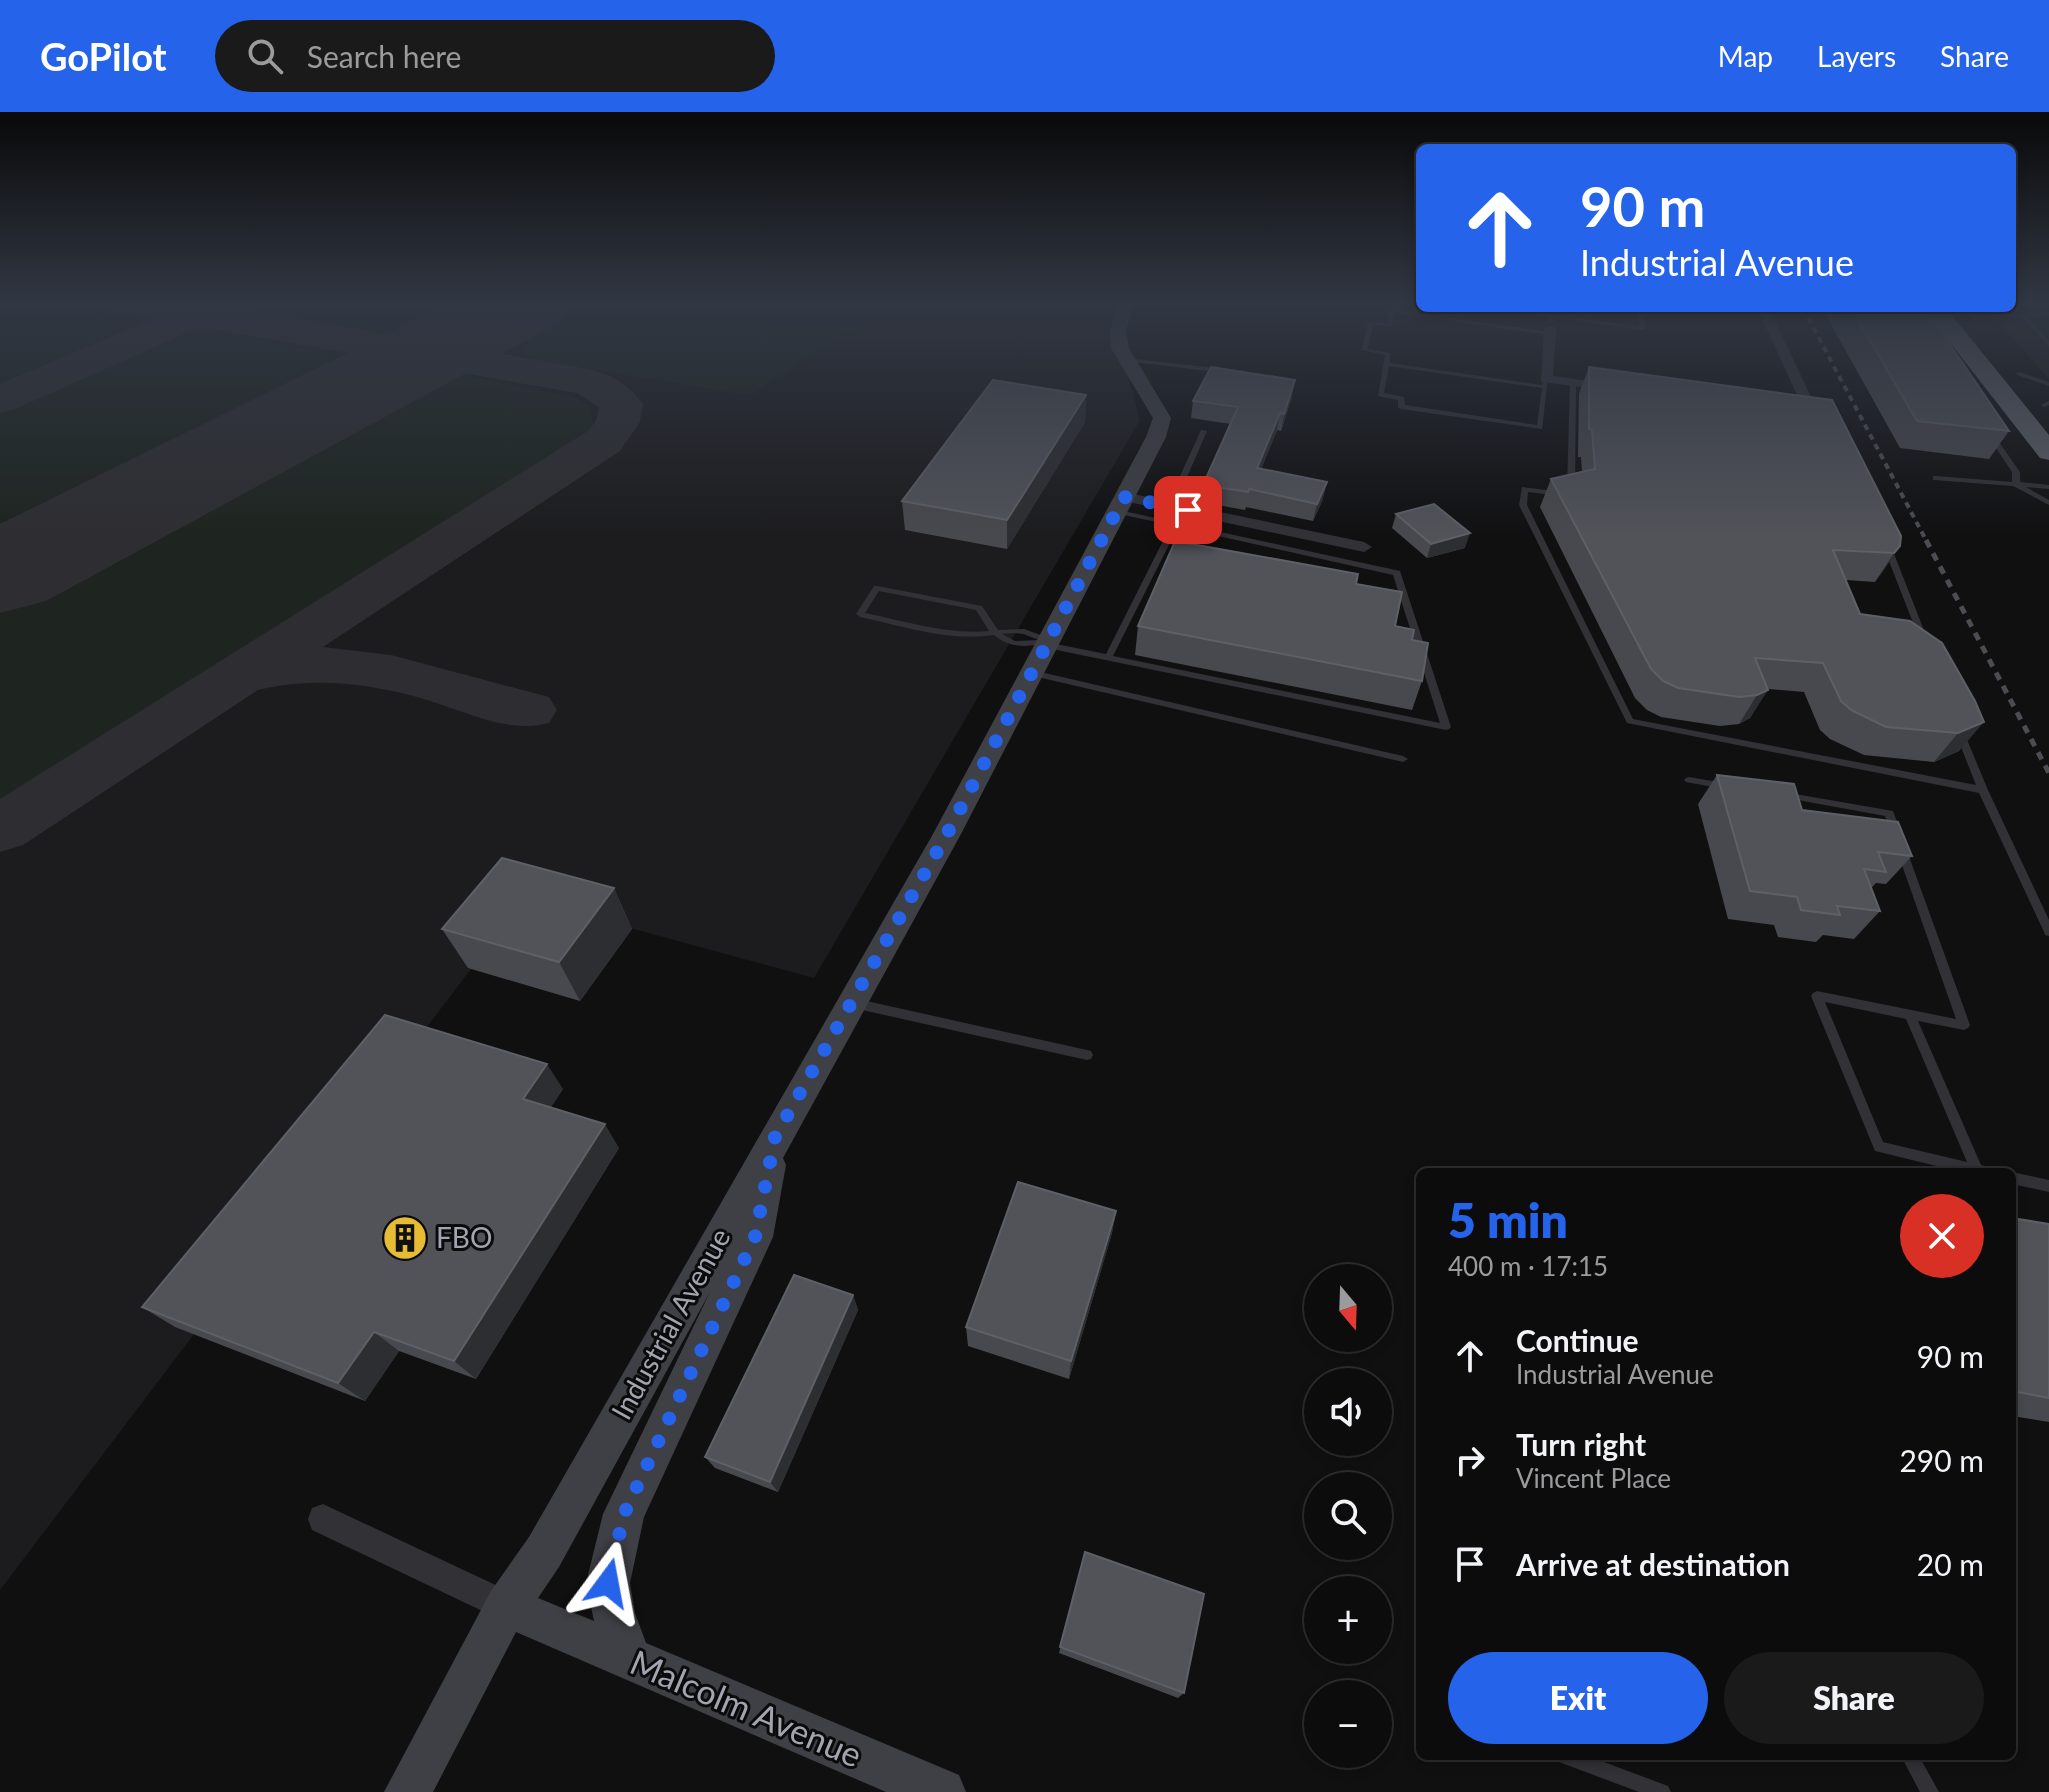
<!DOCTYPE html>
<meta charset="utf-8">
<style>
body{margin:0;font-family:Lato,sans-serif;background:#1a1a1b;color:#f1f3f6;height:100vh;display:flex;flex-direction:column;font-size:30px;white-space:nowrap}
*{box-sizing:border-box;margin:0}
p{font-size:26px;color:#9a9b9d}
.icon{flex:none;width:44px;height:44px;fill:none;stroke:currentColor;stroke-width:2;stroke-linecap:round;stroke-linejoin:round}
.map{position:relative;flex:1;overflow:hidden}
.sheet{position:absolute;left:1416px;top:1056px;width:600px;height:592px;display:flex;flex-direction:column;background:#0c0c0d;border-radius:12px;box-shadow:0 4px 12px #0003,0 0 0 2px #2c2c2e}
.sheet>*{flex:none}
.top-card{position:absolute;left:1416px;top:32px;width:600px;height:168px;border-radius:12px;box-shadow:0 4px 12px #0003,0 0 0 2px #2c2c2e;background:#2563eb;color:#fff;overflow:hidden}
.needle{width:52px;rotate:161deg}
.tools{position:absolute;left:1304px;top:1152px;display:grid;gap:16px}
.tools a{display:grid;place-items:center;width:88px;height:88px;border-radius:50%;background:#0c0c0d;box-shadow:0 4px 12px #0003,0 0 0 2px #2c2c2e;font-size:40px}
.pin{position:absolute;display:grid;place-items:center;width:68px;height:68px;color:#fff;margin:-34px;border-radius:16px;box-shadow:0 4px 12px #0006}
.me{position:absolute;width:88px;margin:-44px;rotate:13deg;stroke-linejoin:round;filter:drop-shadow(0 0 6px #0008)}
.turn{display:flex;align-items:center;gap:28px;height:168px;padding:0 32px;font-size:36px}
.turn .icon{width:104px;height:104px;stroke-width:2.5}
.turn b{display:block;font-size:56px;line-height:68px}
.round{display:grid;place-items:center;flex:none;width:84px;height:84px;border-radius:42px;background:#1a1a1b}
.overview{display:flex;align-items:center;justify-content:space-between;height:136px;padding:0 32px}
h1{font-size:48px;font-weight:800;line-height:60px;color:#2563eb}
.primary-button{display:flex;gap:16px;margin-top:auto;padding:16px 32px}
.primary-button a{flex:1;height:92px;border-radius:48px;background:#2563eb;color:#fff;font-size:32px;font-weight:800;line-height:92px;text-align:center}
.primary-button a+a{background:#1a1a1b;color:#f1f3f6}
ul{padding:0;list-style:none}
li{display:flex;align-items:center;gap:24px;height:104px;padding:0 32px}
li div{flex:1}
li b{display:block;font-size:30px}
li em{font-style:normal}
header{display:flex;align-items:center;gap:48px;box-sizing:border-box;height:112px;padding:0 40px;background:#2563eb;color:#fff}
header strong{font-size:38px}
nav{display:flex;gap:44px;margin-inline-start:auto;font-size:28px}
.search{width:560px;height:72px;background:#1a1a1b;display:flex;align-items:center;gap:20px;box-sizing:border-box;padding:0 28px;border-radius:44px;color:#9a9b9d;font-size:30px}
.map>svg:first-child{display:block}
</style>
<header>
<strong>GoPilot</strong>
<div class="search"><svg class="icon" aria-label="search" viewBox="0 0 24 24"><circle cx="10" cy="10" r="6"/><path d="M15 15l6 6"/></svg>Search here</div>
<nav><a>Map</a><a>Layers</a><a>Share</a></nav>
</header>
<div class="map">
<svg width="2049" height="1680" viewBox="0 0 2049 1680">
<rect width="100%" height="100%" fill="#101011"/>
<!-- built -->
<path fill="#1c1c1e" d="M 0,190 L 1132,190 L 1118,227 L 1140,308 L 814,866 L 524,787 L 0,1478 Z
M 2012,190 L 2049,190 L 2049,267 L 1985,196 L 2012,196 Z"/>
<!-- green -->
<path fill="#1e2520" d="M 0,190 C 34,190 73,190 105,204 C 107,212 109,221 103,228 C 84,250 27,267 0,278 Z
M 269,190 L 475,190 L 420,217 L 392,222 L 266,201 Z
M 582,190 L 879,190 L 844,223 L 751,283 L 536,249 L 527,244 L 521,236 L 535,216 Z
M 1008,190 L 1120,190 L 1115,206 L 1022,194 Z
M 239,223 L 328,242 L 332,253 L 321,266 L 0,424 L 0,299 L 138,238 L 197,226 Z
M 464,263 L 577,286 L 590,296 L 594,316 L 584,327 L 0,697 L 0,502 L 422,276 L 447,265 Z"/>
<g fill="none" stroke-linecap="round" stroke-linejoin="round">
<!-- taxiway -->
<path fill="#2e2e32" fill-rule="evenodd" d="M 101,190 L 202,190 L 589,257 C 612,263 629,272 643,292 L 640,310 L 620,339 L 323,535 L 391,543 L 549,585 L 557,598 L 549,611 C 507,623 458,596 417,585 C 364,571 312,565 258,578 L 23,733 L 0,740 L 0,687 L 588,319 L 596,309 L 599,295 L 577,281 L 200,215 L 15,297 L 0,301 L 0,272 L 153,207 L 106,198 Z"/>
<!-- runway -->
<path fill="#2e2e32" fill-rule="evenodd" d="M 451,190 L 574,190 L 560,210 L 46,489 L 0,501 L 0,412 Z"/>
<!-- lane -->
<path fill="#313136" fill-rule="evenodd" d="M 1490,196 L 1506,196 L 1639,214 L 1638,196 L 1644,196 L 1645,216 L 1642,218 L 1555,206 L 1553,210 L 1551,211 L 1548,209 L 1549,205 Z
M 1391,197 L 1551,220 L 1552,221 L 1549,223 L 1394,201 L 1392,214 L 1373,213 L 1368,237 L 1390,241 L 1390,251 L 1542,273 L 1544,266 L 1548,266 L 1542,317 L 1401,297 L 1398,295 L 1398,288 L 1378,284 L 1385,243 L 1362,238 L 1368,210 L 1387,211 L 1388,199 ZM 1389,254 L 1542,276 L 1537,313 L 1405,293 L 1404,285 L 1384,281 Z
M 2049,200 L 2049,204 L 2028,205 L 2049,229 L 2049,235 L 2022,205 L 1974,208 L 1971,206 L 1974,204 Z
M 1126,246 L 1225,257 L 1228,259 L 1225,261 L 1124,249 L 1123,248 Z
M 2019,260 L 2049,270 L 2049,274 L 2017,263 L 2016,262 Z
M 1573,269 L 1576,271 L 1575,376 L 1571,378 L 1567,376 L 1570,271 Z
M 2049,289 L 2049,293 L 2044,295 L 2041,293 Z
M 1201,318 L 1207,319 L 1174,395 L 1167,397 L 1166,395 Z
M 1990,319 L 1992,320 L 2020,360 L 2020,370 L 2049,373 L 2049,377 L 2026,375 L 2049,388 L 2049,393 L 2013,374 L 1933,368 L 1933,364 L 1936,364 L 2012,370 L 2012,360 L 1986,321 Z
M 1522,375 L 1561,380 L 1565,382 L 1561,384 L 1528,380 L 1527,393 L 1633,607 L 1976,673 L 1955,620 L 1960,617 L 1963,618 L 1988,678 L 2049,808 L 2049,824 L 2045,823 L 2044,820 L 1979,681 L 1627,611 L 1519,393 Z
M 1114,397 L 1400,459 L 1451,615 L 1449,617 L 1446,618 L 1047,536 L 1043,532 C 1025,535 1009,536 994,523 C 950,530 902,514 860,505 L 856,502 L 874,474 L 877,474 L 982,494 L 998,518 L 1024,517 L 1052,527 L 1053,529 L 1051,531 L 1106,542 L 1171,413 L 1114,401 ZM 1178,415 L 1393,463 L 1440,611 L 1113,544 ZM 879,479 L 976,498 L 989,519 C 948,523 905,509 865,501 ZM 1014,521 L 1023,522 L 1039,528 L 1015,529 L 1002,522 Z
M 1884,432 L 1891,434 L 1927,526 L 1926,528 L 1920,528 L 1919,526 L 1883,434 Z
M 1032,558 L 1403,644 L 1408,647 L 1403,650 L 1029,563 L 1028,561 Z
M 1689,665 L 1724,671 L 1729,674 L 1724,677 L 1686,670 L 1684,668 L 1686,666 Z
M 1784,680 L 1893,699 L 1901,720 L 1900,723 L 1892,723 L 1885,704 L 1781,685 L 1779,683 Z
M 1901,732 L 1906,736 L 1970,913 L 1968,916 L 1964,918 L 1918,909 L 1981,1053 L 1991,1056 L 1993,1060 L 1961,1060 L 1875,1039 L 1811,884 L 1813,881 L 1817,879 L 1956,907 L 1896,736 ZM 1825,890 L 1906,907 L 1967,1050 L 1883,1030 Z
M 853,886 L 1087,938 L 1091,939 L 1093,943 L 1091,947 L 1087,948 L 853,896 L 849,894 L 847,891 L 849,888 Z
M 2012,1060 L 2049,1068 L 2049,1080 L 2012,1072 Z
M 1556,1644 L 1588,1644 L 1668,1674 L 1671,1680 L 1639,1680 L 1559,1650 Z
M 1901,1644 L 1919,1644 L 1939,1680 L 1920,1680 Z"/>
<!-- street -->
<path fill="#313136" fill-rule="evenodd" d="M 1757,196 L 1769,196 L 1820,304 L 1818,307 L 1807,308 L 1800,304 L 1805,300 Z
M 1550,213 L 1556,217 L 1553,264 L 1611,272 L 1618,276 L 1616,279 L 1541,270 L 1544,217 Z
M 1124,380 L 1364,430 L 1372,435 L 1364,440 L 1119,388 L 1116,385 Z
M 323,1392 L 517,1483 L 522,1494 L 517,1505 L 506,1510 L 495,1505 L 312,1418 L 308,1407 L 312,1396 Z"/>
<!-- secondary -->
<path fill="#3f4045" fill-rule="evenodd" d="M 1118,190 L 1134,190 L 1126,219 L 1129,236 L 1171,306 L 1166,325 L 961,722 L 783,1046 L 786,1053 L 773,1125 L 644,1405 L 630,1471 L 635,1501 L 646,1531 L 959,1663 L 966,1680 L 886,1680 L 516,1520 L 433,1680 L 384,1680 L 491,1479 L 529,1425 L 933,722 L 1146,325 L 1153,306 L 1111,236 L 1110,219 ZM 710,1180 L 603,1402 L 586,1471 L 594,1509 L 538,1486 L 559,1455 Z"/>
<!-- highway -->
<path fill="#5d5f66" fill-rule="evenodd" d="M 1923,196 L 1946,196 L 2049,323 L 2049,348 L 2040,346 Z"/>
<!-- rail-far1 -->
<path stroke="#4c4d52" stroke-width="4" stroke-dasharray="6 5" stroke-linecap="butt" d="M 1803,196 L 1927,430"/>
<!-- rail -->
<path stroke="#4c4d52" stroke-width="5" stroke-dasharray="8 7" stroke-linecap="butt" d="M 1926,428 L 2049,661"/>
</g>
<!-- wall -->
<path fill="#48494e" d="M 1822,196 L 1925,196 L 2009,319 L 1989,347 L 1900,336 Z
M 1589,255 L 1900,434 L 1875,470 L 1846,468 L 1860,502 L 1975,589 L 1959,639 L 1934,650 L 1864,643 L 1830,627 L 1820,618 L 1804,580 L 1768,577 L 1750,606 L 1739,612 L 1720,614 L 1661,605 L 1647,598 L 1635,586 L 1540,395 L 1551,367 L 1582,360 L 1581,345 L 1578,345 L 1579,282 Z
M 1086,283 L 1085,310 L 1007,437 L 905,418 L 902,389 Z
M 1292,285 L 1281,319 L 1277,318 L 1261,357 L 1323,387 L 1313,409 L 1246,395 L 1245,398 L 1201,390 L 1203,373 L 1231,312 L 1191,306 L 1193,289 Z
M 1396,402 L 1465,436 L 1427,446 L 1392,416 Z
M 1356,472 L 1395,514 L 1412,528 L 1422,569 L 1412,598 L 1135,543 L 1138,514 Z
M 1717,663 L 1912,744 L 1886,772 L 1876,771 L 1871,776 L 1880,799 L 1854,827 L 1823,823 L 1816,830 L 1778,825 L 1774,813 L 1728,807 L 1698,692 Z
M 614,776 L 632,817 L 580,889 L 468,856 L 442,817 Z
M 563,977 L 551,995 L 619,1036 L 476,1267 L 399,1239 L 365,1289 L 175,1215 L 142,1195 Z
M 1116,1099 L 1112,1121 L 1069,1267 L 968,1234 L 966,1215 Z
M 2012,1106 L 2049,1112 L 2049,1310 L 2012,1304 Z
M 853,1183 L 858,1198 L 778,1380 L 715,1356 L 705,1345 Z
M 1085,1440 L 1184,1581 L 1178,1586 L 1059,1541 Z"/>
<!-- shaded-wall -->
<path fill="#2d2e31" d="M 1295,268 L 1292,285 L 1281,319 L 1284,302 Z
M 1086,283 L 1085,310 L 1007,437 L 1007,408 Z
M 1280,301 L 1277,318 L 1255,373 L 1257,356 Z
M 1327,370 L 1323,387 L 1313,409 L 1317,392 Z
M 1470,421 L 1465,436 L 1427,446 L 1431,432 Z
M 1900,434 L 1881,462 L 1875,470 L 1894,441 Z
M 1768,578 L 1750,606 L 1739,612 L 1757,583 Z
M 1984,610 L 1959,639 L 1934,650 L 1958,621 Z
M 614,776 L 632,817 L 580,889 L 559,850 Z
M 547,952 L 563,977 L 540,1011 L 523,987 Z
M 605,1012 L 619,1036 L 476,1267 L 454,1249 Z
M 1116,1099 L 1112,1121 L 1069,1267 L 1071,1249 Z
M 853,1183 L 858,1198 L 778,1380 L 770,1370 Z
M 374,1220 L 399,1239 L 365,1289 L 338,1271 Z"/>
<!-- building -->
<path fill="#515359" stroke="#5e6067" stroke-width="2" d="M 1851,196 L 1925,196 L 2009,319 L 1917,309 Z
M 1211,255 L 1295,268 L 1284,302 L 1280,301 L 1257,356 L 1327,370 L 1317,392 L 1249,377 L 1248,380 L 1203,373 L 1238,295 L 1193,289 Z
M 1589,255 L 1832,288 L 1901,424 L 1900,434 L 1894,441 L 1833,438 L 1860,502 L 1910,509 L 1942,531 L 1975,589 L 1984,610 L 1958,621 L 1886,615 L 1851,598 L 1841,589 L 1823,551 L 1755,546 L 1768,578 L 1757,583 L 1739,585 L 1678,576 L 1663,569 L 1651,557 L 1551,367 L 1595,357 L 1592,318 L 1589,317 Z
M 993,268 L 1086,283 L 1007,408 L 902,389 Z
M 1434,392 L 1470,421 L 1431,432 L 1396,402 Z
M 1175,429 L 1358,462 L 1356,472 L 1402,480 L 1395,514 L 1414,518 L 1412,528 L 1428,531 L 1422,569 L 1138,514 Z
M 1717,663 L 1794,672 L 1802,698 L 1898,710 L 1912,744 L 1878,740 L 1886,760 L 1864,757 L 1880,799 L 1837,794 L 1840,803 L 1801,798 L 1797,785 L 1750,779 Z
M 502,746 L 614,776 L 559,850 L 442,817 Z
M 385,903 L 547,952 L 523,987 L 605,1012 L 454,1249 L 374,1220 L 338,1271 L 142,1195 Z
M 1018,1070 L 1116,1099 L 1071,1249 L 966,1215 Z
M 2012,1106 L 2049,1112 L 2049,1286 L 2012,1279 Z
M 794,1163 L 853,1183 L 770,1370 L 705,1345 Z
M 1085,1440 L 1204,1482 L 1184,1581 L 1060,1535 Z"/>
<!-- sky -->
<linearGradient id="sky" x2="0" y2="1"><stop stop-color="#090909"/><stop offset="0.45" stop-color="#313743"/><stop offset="1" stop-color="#313743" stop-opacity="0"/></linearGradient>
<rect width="2049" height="425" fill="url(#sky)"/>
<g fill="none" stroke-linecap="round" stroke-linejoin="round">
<!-- route -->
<path stroke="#2563eb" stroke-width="14" stroke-dasharray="0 25.2" d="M 608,1471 L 624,1402 L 755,1125 L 775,1025 L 947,722 L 1124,385 L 1188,398"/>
</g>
<!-- icons -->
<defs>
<g id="building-disc" transform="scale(2.3)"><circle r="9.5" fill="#e5bc33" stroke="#0b0b0c"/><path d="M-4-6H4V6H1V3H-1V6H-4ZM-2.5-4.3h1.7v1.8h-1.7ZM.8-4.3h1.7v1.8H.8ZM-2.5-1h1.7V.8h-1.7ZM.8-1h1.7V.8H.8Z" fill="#111"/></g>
</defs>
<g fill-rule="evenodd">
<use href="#building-disc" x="405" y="1126"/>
</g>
<g text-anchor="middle" stroke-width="6" stroke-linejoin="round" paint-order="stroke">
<!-- poi labels -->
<g font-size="28" fill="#a2a5b1" stroke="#0b0b0c" text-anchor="start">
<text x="436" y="1136">FBO</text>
</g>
<!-- street labels -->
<g font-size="28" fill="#a2a5b1" stroke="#0b0b0c">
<text transform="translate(671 1212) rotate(-61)" y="10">Industrial Avenue</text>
</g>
<!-- near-street labels -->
<g font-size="34" fill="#a2a5b1" stroke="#0b0b0c">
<text transform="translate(746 1597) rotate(23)" y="12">Malcolm Avenue</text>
</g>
</g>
</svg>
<div class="tools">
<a><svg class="needle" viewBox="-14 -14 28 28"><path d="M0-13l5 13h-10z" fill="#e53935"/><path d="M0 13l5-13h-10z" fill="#9a9b9d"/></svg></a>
<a><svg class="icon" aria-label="sound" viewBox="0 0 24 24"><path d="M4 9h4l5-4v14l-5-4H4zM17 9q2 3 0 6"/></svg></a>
<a><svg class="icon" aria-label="search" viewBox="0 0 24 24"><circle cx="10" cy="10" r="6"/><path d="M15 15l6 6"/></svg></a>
<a>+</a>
<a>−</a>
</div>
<div class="pin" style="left:1188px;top:398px;background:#d93025"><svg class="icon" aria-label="arrive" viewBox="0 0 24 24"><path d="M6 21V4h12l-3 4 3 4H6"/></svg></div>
<svg class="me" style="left:608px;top:1471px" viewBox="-20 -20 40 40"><path d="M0-17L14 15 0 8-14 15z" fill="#2563eb" stroke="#fff" stroke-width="4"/></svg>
<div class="top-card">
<div class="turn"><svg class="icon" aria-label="ahead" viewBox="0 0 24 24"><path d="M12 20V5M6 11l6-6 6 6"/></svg><div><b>90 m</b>Industrial Avenue</div></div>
</div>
<section class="sheet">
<div class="overview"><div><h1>5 min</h1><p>400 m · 17:15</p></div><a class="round" style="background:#d93025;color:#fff"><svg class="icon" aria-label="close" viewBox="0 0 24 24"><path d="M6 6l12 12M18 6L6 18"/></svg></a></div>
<ul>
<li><svg class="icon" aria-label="ahead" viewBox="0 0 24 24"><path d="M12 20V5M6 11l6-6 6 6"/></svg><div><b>Continue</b><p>Industrial Avenue</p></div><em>90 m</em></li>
<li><svg class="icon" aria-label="right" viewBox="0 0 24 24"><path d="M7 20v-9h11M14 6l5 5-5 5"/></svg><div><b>Turn right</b><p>Vincent Place</p></div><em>290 m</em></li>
<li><svg class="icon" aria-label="arrive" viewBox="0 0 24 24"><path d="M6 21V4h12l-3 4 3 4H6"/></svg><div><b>Arrive at destination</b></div><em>20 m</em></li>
</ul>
<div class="primary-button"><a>Exit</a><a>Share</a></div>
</section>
</div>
